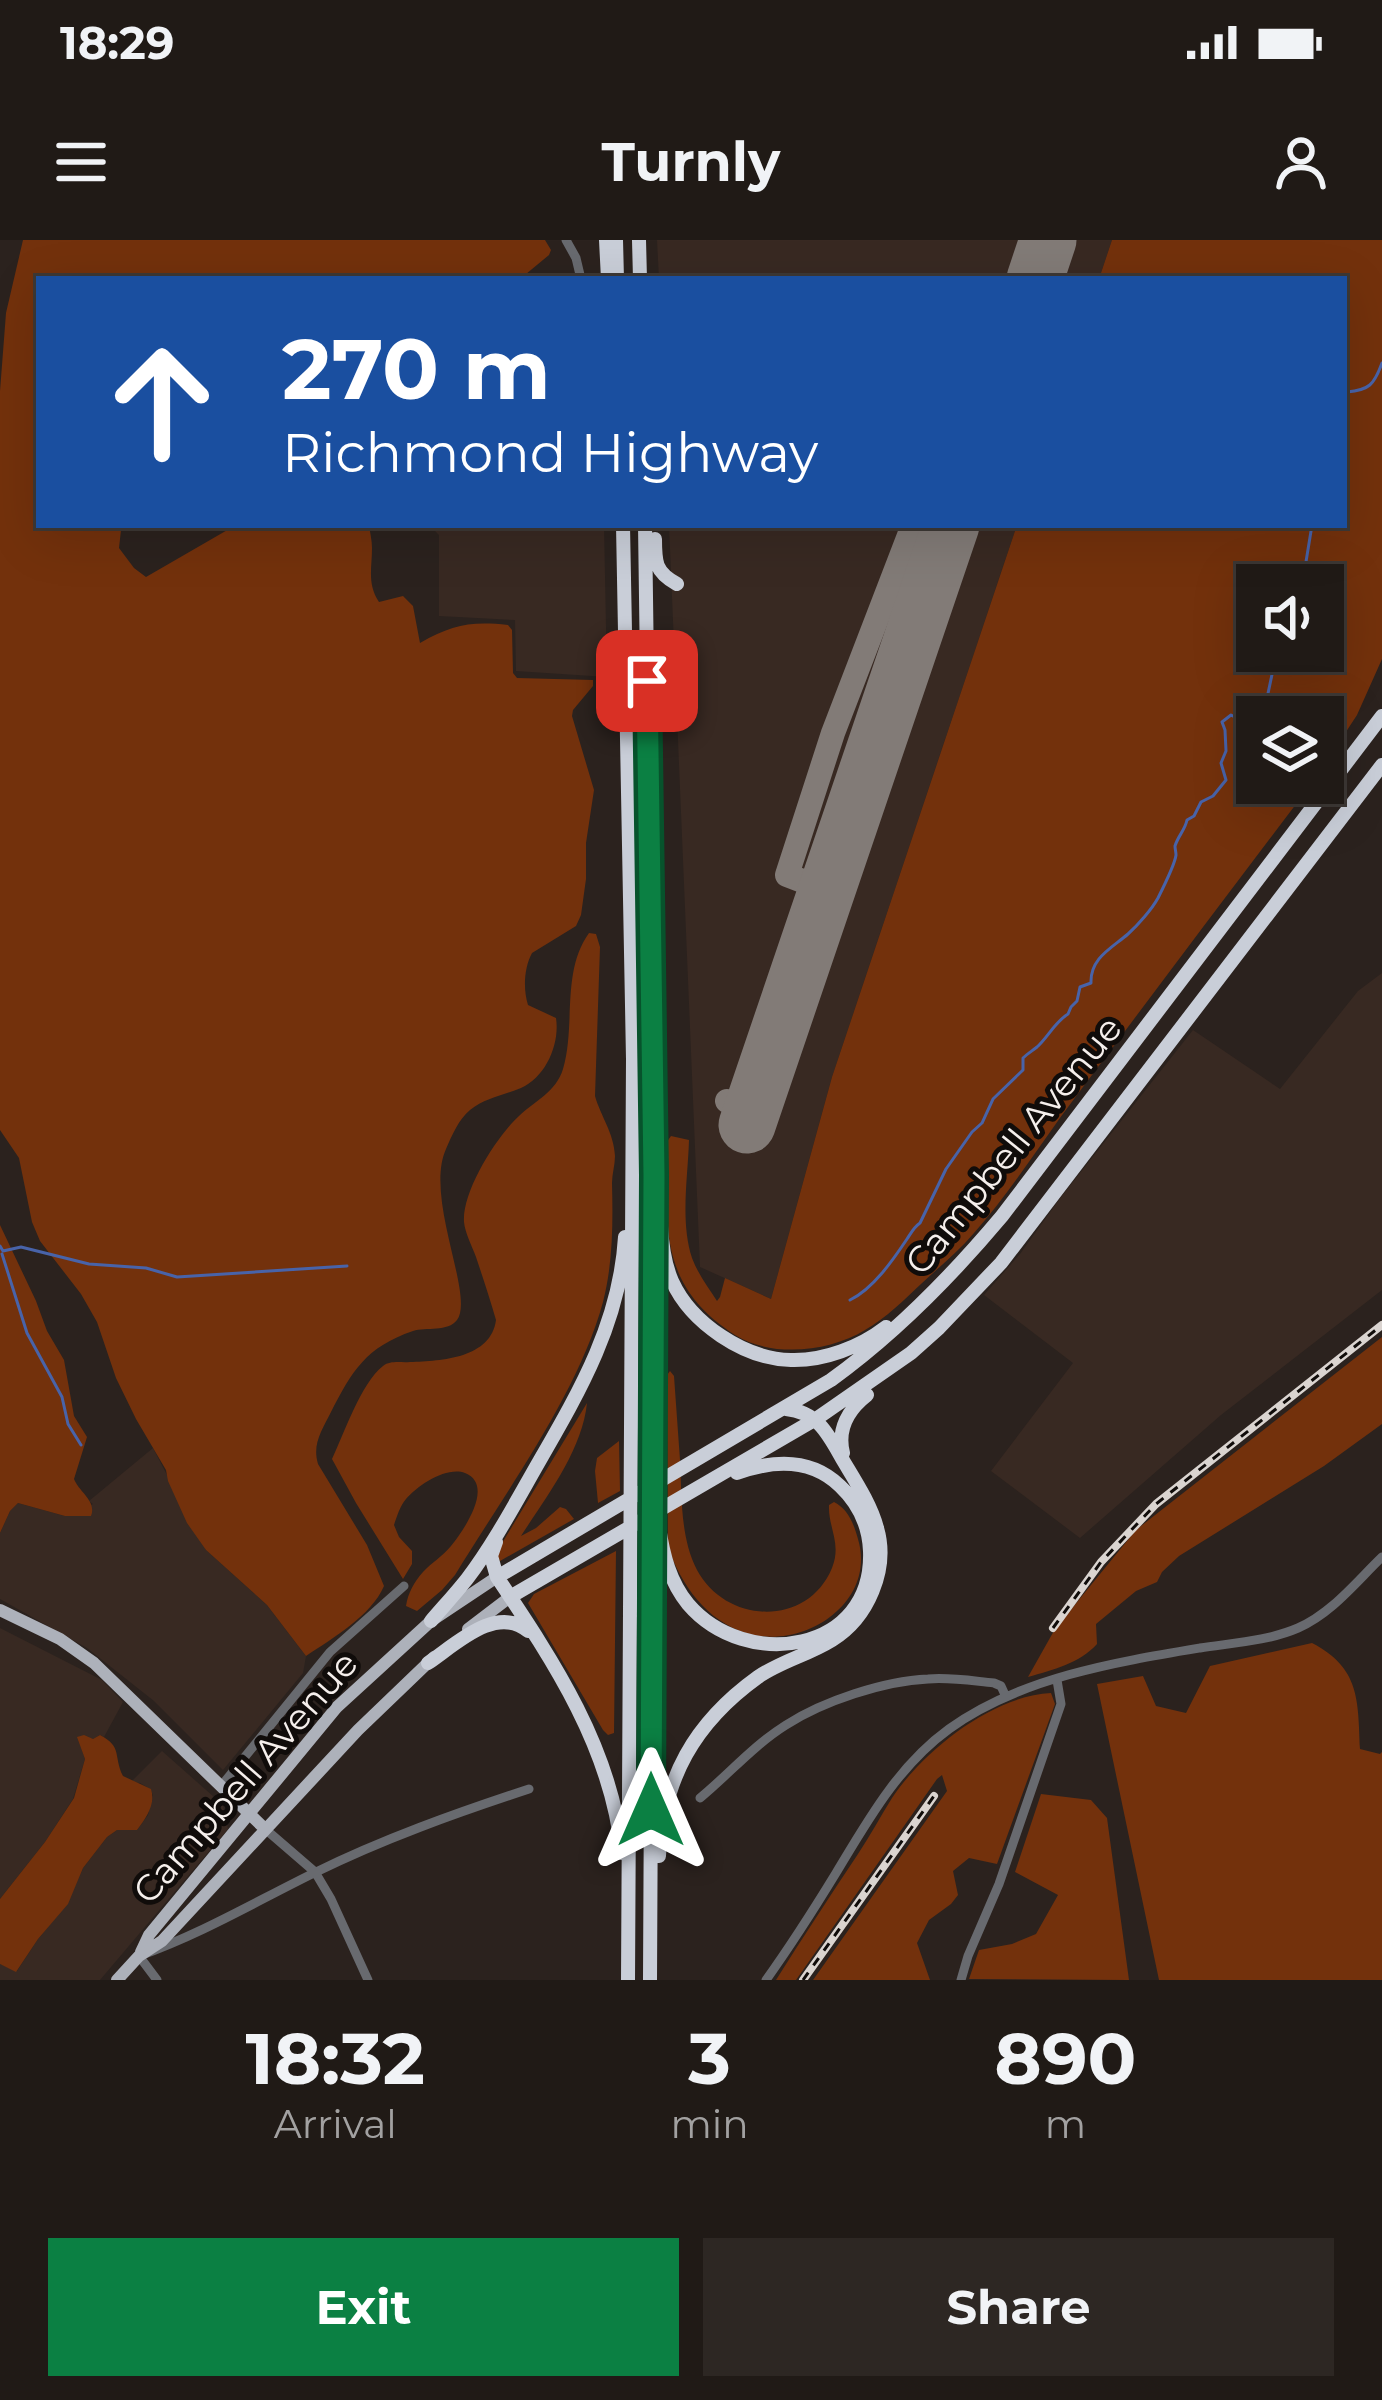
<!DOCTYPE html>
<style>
body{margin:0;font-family:Montserrat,sans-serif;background:#2d2723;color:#f1f3f6;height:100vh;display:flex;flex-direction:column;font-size:45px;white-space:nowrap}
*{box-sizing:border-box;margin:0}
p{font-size:39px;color:#a2a1a1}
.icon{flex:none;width:66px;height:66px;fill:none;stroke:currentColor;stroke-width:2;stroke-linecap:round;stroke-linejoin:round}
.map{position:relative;height:1740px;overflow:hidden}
.details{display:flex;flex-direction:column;background:#201a16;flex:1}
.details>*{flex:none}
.top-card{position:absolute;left:36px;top:36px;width:1311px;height:252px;border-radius:0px;box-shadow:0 12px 48px #0002,0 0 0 3px #3d3835;background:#1a4fa0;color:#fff;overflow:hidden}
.fabs{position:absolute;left:1236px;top:324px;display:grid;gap:24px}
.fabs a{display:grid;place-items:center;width:108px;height:108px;border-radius:0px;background:#201a16;box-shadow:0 12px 48px #0002,0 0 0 3px #3d3835;font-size:60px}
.pin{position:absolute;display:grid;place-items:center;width:102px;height:102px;color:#fff;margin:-51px;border-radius:24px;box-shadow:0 6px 18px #0006}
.me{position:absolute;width:132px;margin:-66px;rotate:0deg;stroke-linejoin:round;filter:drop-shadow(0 0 9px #0008)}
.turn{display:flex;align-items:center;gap:42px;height:252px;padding:0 48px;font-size:54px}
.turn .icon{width:156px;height:156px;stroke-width:2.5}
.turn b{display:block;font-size:84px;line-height:102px}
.eta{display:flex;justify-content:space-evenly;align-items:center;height:204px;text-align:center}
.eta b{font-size:72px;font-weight:700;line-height:84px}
.primary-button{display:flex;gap:24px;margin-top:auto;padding:24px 48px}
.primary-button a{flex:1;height:138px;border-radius:0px;background:#0b8043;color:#fff;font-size:48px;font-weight:700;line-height:138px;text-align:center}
.primary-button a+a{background:#2d2723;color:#f1f3f6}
.status{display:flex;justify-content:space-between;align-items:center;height:84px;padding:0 60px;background:#201a16;direction:ltr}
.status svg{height:33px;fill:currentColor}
header{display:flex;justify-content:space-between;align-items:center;height:156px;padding:0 48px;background:#201a16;font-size:54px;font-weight:700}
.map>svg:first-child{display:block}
</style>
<div class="status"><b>18:29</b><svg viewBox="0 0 49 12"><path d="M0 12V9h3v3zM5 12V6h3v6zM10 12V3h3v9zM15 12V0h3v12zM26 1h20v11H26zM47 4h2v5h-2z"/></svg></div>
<header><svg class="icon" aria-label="menu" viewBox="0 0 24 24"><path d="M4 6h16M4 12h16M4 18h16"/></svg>Turnly<svg class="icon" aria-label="person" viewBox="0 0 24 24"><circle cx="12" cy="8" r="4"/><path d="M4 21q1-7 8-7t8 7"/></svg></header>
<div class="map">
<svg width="1382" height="1740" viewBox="0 0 1382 1740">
<rect width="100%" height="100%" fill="#2b221e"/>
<!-- built -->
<path fill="#382922" d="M 657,0 L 1112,0 L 1099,39 L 659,39 Z
M 429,285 L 604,285 L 607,437 L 516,431 L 515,380 L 439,376 L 439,295 Z
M 669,285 L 1017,285 L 832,837 L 771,1059 L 700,1027 Z
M 1382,733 L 1382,1050 L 1221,1175 L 1080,1298 L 991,1231 L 1073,1123 L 984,1055 L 1020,1014 L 1061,957 L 1193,790 L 1280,849 L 1358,751 Z
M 153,1208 L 206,1310 L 267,1365 L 306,1416 L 303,1433 L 223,1530 L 154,1461 L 87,1408 L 0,1359 L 0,1293 L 10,1271 L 18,1263 L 65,1276 L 93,1264 L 89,1261 Z
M 0,1388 L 102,1440 L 123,1462 L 104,1497 L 100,1495 L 93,1499 L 78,1497 L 85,1519 L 73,1559 L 45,1602 L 0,1659 Z
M 162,1511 L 223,1565 L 228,1589 L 100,1740 L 0,1740 L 0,1724 L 17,1731 L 38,1699 L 67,1664 L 83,1628 L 107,1597 L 117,1590 L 137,1590 L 148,1575 L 153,1555 L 150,1549 L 140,1543 L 131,1542 Z"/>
<!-- green -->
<path fill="#73310c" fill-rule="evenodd" d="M 23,0 L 545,0 L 551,10 L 549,15 L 520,39 L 39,39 L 39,285 L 128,285 L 121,290 L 119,308 L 134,328 L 146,337 L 236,285 L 369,285 C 370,293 372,300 372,308 C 372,328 367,344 379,362 L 403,356 L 413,366 L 420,403 C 452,385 470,381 508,385 L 512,390 L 513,433 L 517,438 L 593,440 L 593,446 L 573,470 L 572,476 L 594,550 L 586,603 L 586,639 L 581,675 L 576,686 L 532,713 C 524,728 523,749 528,765 L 556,778 C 560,804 546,837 521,848 C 504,855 485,858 470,870 C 459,879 452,895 446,909 C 424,958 475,1056 457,1080 C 448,1092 426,1087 413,1091 C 366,1107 352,1131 331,1172 C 322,1190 312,1204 318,1224 L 367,1305 L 384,1346 C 371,1376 333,1398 306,1416 L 267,1365 L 206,1310 L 187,1283 L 168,1241 L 166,1230 L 136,1179 L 116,1138 L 97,1082 L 81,1054 L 40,1001 L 32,982 L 19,918 L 0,890 L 0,151 L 6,73 Z
M 1112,0 L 1382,0 L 1382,419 L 1357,475 L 1323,527 L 1323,477 L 1257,477 L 1257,543 L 1312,543 C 1233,647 1155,751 1077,855 C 1042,901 1012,950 974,993 C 958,1012 939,1027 921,1044 C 904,1060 886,1078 865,1090 C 829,1112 772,1118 735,1095 C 656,1044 668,986 666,903 L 671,896 L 689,900 C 688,937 680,981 692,1018 C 698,1034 708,1047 717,1061 L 720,1057 L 725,1038 L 771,1059 L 832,837 L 1017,285 L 1344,285 L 1344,39 L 1099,39 ZM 1257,345 L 1323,345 L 1323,411 L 1257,411 Z
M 589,693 L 596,694 L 600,707 L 595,856 C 601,877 614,893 615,916 C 615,925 612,934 612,943 C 613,983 613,1023 603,1062 C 578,1154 505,1253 455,1335 L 442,1350 L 417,1371 L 406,1366 C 408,1353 414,1342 423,1332 C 431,1323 443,1316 451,1306 C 464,1290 495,1245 465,1233 C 447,1226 418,1245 406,1259 C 400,1266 397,1276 394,1285 L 399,1297 L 412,1311 L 412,1324 L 403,1339 L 356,1263 L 332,1219 C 344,1194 361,1143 383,1126 C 391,1120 401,1123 410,1122 C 442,1121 491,1118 496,1080 C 490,1059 483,1038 476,1017 C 472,1006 465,993 464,982 C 462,951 497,896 519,876 C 535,861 556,852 563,829 C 576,785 561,732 589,693 Z
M 0,985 L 36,1061 L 47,1091 L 64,1120 L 74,1176 L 87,1197 L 74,1239 C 79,1252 97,1261 91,1276 L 65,1276 L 18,1263 L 10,1271 L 0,1293 Z
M 1382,1097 L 1382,1184 L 1324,1226 L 1179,1316 L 1162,1332 L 1157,1342 L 1136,1351 L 1096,1384 L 1097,1404 C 1080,1423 1053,1430 1028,1437 L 1055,1389 L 1136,1290 Z
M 670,1131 L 674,1136 C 676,1164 678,1192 680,1220 C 682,1257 680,1297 697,1330 C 726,1384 807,1388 832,1328 C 842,1303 828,1288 829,1265 L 834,1262 C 848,1269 854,1284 858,1299 C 877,1363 803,1411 746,1393 C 707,1381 681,1345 668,1307 L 667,1135 Z
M 587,1163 C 582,1211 546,1257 521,1296 L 536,1288 L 560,1267 L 566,1269 L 574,1279 L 500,1321 L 497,1316 L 499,1308 Z
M 619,1201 L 620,1251 L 598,1263 L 595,1231 L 597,1218 Z
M 616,1311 L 614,1493 L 608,1495 L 603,1490 L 528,1363 L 534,1354 Z
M 1312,1403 C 1360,1428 1358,1460 1360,1509 L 1380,1514 L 1382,1512 L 1382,1740 L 1159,1740 L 1097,1444 L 1143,1436 L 1156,1466 L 1186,1473 L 1210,1426 Z
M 1051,1453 L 1055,1464 L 997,1624 L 969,1618 L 953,1631 L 958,1655 L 951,1664 L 929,1680 L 917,1703 L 930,1740 L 813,1740 L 947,1551 L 942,1535 L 937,1539 L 796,1740 L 776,1740 C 803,1697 830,1656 858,1614 C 870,1596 880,1577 892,1558 C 924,1510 992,1456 1051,1453 Z
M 84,1495 L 93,1499 L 100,1495 C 123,1507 113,1516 123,1536 L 151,1549 C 156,1564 146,1578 137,1590 L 117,1590 L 107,1597 L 83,1628 L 68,1664 L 38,1699 L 16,1732 L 0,1724 L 0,1659 L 45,1602 L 74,1558 L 85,1519 L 77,1497 Z
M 1041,1554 L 1091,1560 L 1107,1578 L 1129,1740 L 969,1739 L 979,1710 L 1012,1704 L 1036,1694 L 1058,1655 L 1015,1632 Z"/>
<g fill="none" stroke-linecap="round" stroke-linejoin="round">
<!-- stream -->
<path stroke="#4863a9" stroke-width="3" d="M 1344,162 L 1347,152 C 1369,150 1374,145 1382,123
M 1307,345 L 1304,334 L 1312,285
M 1263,477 L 1277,411
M 0,1006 L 3,1011 L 21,1007 L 89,1024 L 146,1028 L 177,1037 L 347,1026
M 2,1014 L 27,1093 L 62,1157 L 68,1184 L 81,1205
M 850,1060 C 873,1049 893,1020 907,999 C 911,993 914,987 920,983 L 946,929 L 972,892 L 982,883 L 993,859 L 1023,830 L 1023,818 C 1027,814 1032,811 1037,807 C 1048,797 1055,782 1068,774 L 1071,767 L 1077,761 L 1080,747 L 1091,743 C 1090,718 1112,708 1128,694 C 1138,685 1152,669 1158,658 C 1162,650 1175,624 1176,615 C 1176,612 1175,609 1175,606 C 1178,596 1185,590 1187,580 L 1194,576 L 1201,562 L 1213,556 L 1226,540 L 1221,523 L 1226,511 L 1225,490 L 1222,482 L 1231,475 L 1252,486 L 1257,484"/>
<!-- taxiway -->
<path stroke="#827b77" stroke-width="24" d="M 826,650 L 787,635 L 833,493 L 913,285
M 727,861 L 751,870"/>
<!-- runway -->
<path stroke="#827b77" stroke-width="57" d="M 1035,39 L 1048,0
M 747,885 L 951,285"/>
<!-- minor -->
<path stroke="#686a6f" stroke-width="9" d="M 566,0 L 576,18 L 581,39
M 222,1545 L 330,1412 L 404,1346
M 700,1558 C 729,1534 754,1505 786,1485 C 823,1461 884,1441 928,1439 C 950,1437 973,1441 994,1443 L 1001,1446 L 1006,1457
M 264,1588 L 315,1632 L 331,1659 L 368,1740
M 157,1740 L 139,1716 C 201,1694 255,1662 314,1633 C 383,1599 456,1573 529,1549
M 766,1740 C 791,1705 814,1669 836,1633 C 868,1580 898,1526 949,1489 C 1019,1438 1116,1422 1200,1408 C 1232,1403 1268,1401 1298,1388 C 1332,1373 1356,1342 1382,1317
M 961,1740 L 968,1716 L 999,1644 L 1061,1464 L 1057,1440"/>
<!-- major -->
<path stroke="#adb1ba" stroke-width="12" d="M 0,1370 L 60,1399 L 94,1423 L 264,1588
M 468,1389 L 510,1357
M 141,1712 L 149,1695 L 337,1467 L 431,1381 L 497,1337
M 117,1740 L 139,1716 L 162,1701 L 358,1490 L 434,1417"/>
<!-- highway -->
<path stroke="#c9ced8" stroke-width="14" d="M 606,0 L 608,39
M 616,0 L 617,39
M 639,0 L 640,39
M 623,285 L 633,819 L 628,1740
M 645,285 L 654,935 L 650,1740
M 655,299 C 655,322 655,332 677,344
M 661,986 C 662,1005 664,1023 672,1041 C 691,1083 744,1119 791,1120 C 824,1121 860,1107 886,1087
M 843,1213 C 837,1189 849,1169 867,1155
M 659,1287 C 663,1315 670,1342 688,1364 C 746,1432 874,1413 870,1311 C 869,1285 859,1264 840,1246 C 811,1218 773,1220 737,1233
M 496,1302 L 491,1316 L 497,1337 C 554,1422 612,1509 622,1613
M 497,1337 L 831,1140 C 896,1093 950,1038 1002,976 L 1382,476
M 510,1357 L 816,1179 L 911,1113 L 939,1088 L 1001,1023 L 1382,525
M 431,1381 C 443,1367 456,1353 467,1339 C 495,1302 517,1260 540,1220 C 581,1149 620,1081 625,997
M 428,1423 C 455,1405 496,1364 528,1391
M 659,1616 C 663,1539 694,1483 758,1437 C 781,1421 808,1415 832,1400 C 868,1378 889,1329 877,1288 C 871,1265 856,1242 844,1222 C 829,1196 819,1172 786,1169"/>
<!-- rail casing -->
<g stroke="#dad4d0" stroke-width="8">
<path id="rail" d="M 1053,1388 L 1101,1322 L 1156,1264 L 1382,1085
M 803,1740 L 934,1556"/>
</g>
<!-- rail -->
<use href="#rail" stroke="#100c0a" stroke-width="3" stroke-dasharray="9" stroke-linecap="butt"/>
</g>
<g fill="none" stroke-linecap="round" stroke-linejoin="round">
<!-- route casing -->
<g stroke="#07532c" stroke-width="30">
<path id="route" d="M 647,441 L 654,935 L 651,1570"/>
</g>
<!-- route -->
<use href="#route" stroke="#0b8043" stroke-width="21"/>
</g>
<g text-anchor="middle" stroke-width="10" stroke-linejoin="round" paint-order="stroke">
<!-- street labels -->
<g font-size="36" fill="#f5efec" stroke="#100c0a">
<text transform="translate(1013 905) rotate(-51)" y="13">Campbell Avenue</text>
<text transform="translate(245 1537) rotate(-49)" y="13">Campbell Avenue</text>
</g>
</g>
</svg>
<div class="fabs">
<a><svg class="icon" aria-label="sound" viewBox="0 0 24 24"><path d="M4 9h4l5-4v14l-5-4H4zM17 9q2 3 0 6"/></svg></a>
<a><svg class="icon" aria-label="layers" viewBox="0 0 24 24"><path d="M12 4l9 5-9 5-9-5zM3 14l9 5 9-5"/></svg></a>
</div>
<div class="pin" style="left:647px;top:441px;background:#d93025"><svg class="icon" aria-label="arrive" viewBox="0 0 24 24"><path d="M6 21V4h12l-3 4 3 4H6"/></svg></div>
<svg class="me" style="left:651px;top:1570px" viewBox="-20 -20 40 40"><path d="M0-17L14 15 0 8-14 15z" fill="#0b8043" stroke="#fff" stroke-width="4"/></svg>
<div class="top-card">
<div class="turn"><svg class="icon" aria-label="ahead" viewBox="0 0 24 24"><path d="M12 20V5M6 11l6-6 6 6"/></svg><div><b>270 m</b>Richmond Highway</div></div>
</div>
</div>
<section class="details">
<div class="eta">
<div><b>18:32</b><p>Arrival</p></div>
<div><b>3</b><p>min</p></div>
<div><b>890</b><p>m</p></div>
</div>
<div class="primary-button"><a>Exit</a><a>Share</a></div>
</section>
